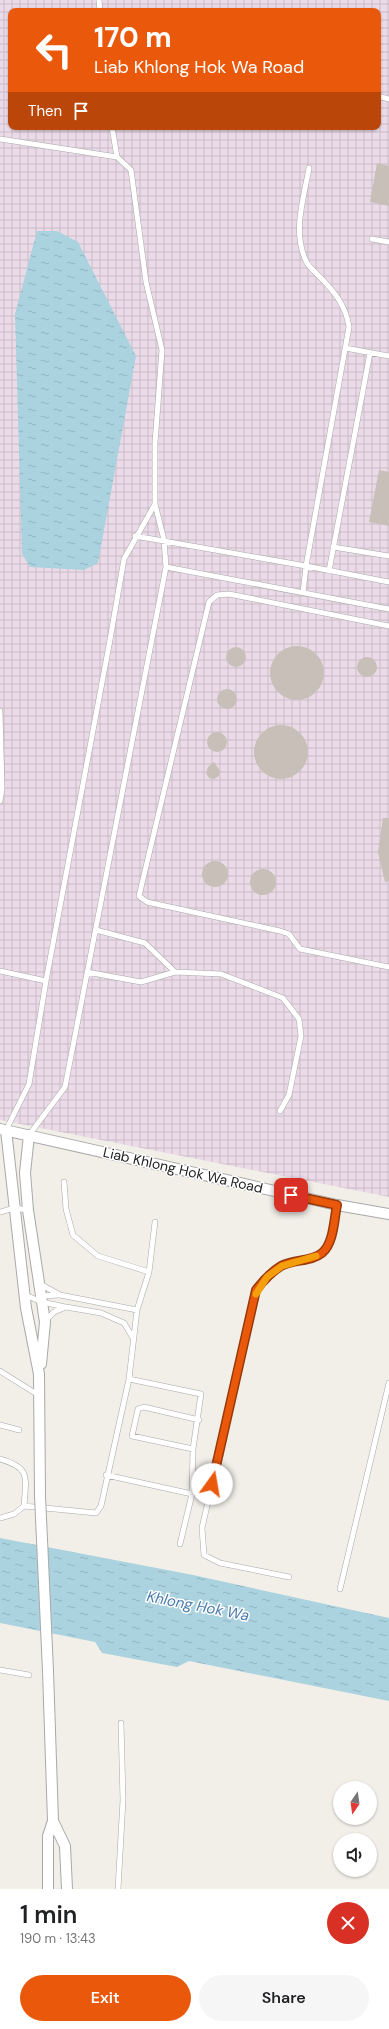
<!DOCTYPE html>
<meta charset="utf-8">
<style>
body{margin:0;font-family:"DM Sans",sans-serif;background:#f6f6f6;color:#202124;height:100vh;display:flex;flex-direction:column;font-size:15px;white-space:nowrap}
*{box-sizing:border-box;margin:0}
p{font-size:13px;color:#757577}
.icon{flex:none;width:22px;height:22px;fill:none;stroke:currentColor;stroke-width:2;stroke-linecap:round;stroke-linejoin:round}
.map{position:relative;height:1889px;overflow:hidden}
.sheet{display:flex;flex-direction:column;background:#fff;flex:1}
.sheet>*{flex:none}
.hud{position:absolute;left:8px;top:8px;width:373px;height:122px;border-radius:8px;box-shadow:0 1px 3px #0004;background:#ea580c;color:#fff;overflow:hidden}
.needle{width:26px;rotate:193deg}
.buttons{position:absolute;left:333px;top:1781px;display:grid;gap:8px}
.buttons a{display:grid;place-items:center;width:44px;height:44px;border-radius:50%;background:#fff;box-shadow:0 1px 3px #0004;font-size:20px}
.pin{position:absolute;display:grid;place-items:center;width:34px;height:34px;color:#fff;margin:-17px;border-radius:8px;box-shadow:0 2px 6px #0006}
.me{position:absolute;width:44px;margin:-22px;rotate:13deg;stroke-linejoin:round;filter:drop-shadow(0 0 3px #0008)}
.turn{display:flex;align-items:center;gap:14px;height:84px;padding:0 20px;font-size:18px}
.turn .icon{width:52px;height:52px;stroke-width:2.5}
.turn b{display:block;font-size:28px;line-height:34px}
.then{display:flex;align-items:center;height:38px;padding:0 20px;background:#0003;gap:8px;font-size:15px}
.round{display:grid;place-items:center;flex:none;width:42px;height:42px;border-radius:21px;background:#f6f6f6}
.headline{display:flex;align-items:center;justify-content:space-between;height:68px;padding:0 20px}
h1{font-size:24px;font-weight:600;line-height:30px}
.button{display:flex;gap:8px;margin-top:auto;padding:8px 20px}
.button a{flex:1;height:46px;border-radius:24px;background:#ea580c;color:#fff;font-size:16px;font-weight:600;line-height:46px;text-align:center}
.button a+a{background:#f6f6f6;color:#202124}
.map>svg:first-child{display:block}
</style>
<div class="map">
<svg width="389" height="1889" viewBox="0 0 389 1889">
<defs>
<pattern id="industrial-grid" width="8" height="8" patternUnits="userSpaceOnUse"><rect width="8" height="8" fill="#ebdbe8"/><path d="M0 4h8M4 0v8" fill="none" stroke="#c9bcc7"/></pattern>
<pattern id="water-ripples" width="26" height="14" patternUnits="userSpaceOnUse"><rect width="26" height="14" fill="#aad3df"/><path d="M2 4q2-2 4 0t4 0M15 11q2-2 4 0t4 0" fill="none" stroke="#92b5bf"/></pattern>
</defs>
<rect width="100%" height="100%" fill="#f2efe9"/>
<!-- industrial -->
<path fill="url(#industrial-grid)" fill-rule="evenodd" d="M 0,0 L 389,0 L 389,1197 L 0,1120 ZM 11,11 L 378,11 L 378,127 L 11,127 Z"/>
<!-- water -->
<path fill="url(#water-ripples)" d="M 37,231 L 57,231 L 78,242 L 136,356 L 98,563 L 84,570 L 30,567 L 22,554 L 15,314 Z
M 0,1538 L 193,1575 L 389,1618 L 389,1701 L 189,1661 L 177,1667 L 102,1653 L 95,1642 L 0,1623 Z"/>
<!-- building -->
<path fill="#c7bfb8" d="M 377,163 L 389,166 L 389,206 L 370,202 Z
M 379,470 L 389,472 L 389,526 L 369,522 Z
M270 673a27 27 0 1 1 54 0a27 27 0 1 1-54 0Z
M226 657a10 10 0 1 1 20 0a10 10 0 1 1-20 0Z
M357 667a10 10 0 1 1 20 0a10 10 0 1 1-20 0Z
M217 699a10 10 0 1 1 20 0a10 10 0 1 1-20 0Z
M254 752a27 27 0 1 1 54 0a27 27 0 1 1-54 0Z
M207 742a10 10 0 1 1 20 0a10 10 0 1 1-20 0Z
M 214,762 L 220,771 L 219,776 L 214,779 L 209,778 L 206,773 L 208,767 Z
M 383,818 L 389,818 L 389,881 L 385,882 L 378,852 Z
M202 874a13 13 0 1 1 26 0a13 13 0 1 1-26 0Z
M250 882a13 13 0 1 1 26 0a13 13 0 1 1-26 0Z"/>
<g fill="none" stroke-linecap="round" stroke-linejoin="round">
<!-- service casing -->
<g stroke="#a9a9a9" stroke-width="6">
<path id="service" d="M 99,0 L 100,11
M 378,96 L 389,99
M 112,127 L 117,157
M 0,139 L 117,157 L 131,170 L 146,282 L 162,350 L 155,443 L 155,504 L 164,540 L 166,567 L 65,1087 L 29,1135
M 372,239 L 389,242
M 345,348 L 389,356
M 135,536 L 306,566 L 349,327 C 346,305 333,290 318,275 C 314,271 308,266 306,261 C 292,231 304,198 309,168
M 333,547 L 389,556
M 166,567 L 389,609
M 329,571 L 370,353
M 303,593 L 306,566 L 389,582
M 389,626 L 229,594 L 217,595 L 209,602 L 139,896 L 147,902 L 280,931 L 289,934 L 300,949 L 389,967
M 0,711 L 2,789 L 0,801
M 96,930 L 145,943 L 175,972
M 0,971 L 46,981
M 87,972 L 141,982 L 175,972 L 221,974 L 283,998 L 299,1019 L 301,1036 L 289,1095 L 280,1111
M 6,1130 L 29,1084 L 46,981 L 110,640 L 124,559 L 155,504
M 64,1182 L 66,1209 L 73,1235 L 98,1256 L 149,1272
M 0,1212 L 14,1208 L 28,1210
M 40,1284 L 60,1295 L 137,1310
M 25,1295 L 42,1302 L 65,1307
M 41,1296 L 59,1295
M 45,1321 L 54,1312 L 66,1307 L 101,1313 L 124,1323 L 133,1338
M 0,1371 L 40,1396
M 129,1379 L 201,1394 L 193,1449 L 192,1494 L 180,1544
M 0,1425 L 19,1430
M 193,1449 L 132,1436 L 138,1409 L 144,1407 L 199,1420
M 0,1459 C 31,1468 26,1477 24,1506 L 14,1514 L 0,1518
M 106,1475 L 192,1494
M 24,1506 L 96,1513 L 101,1506 L 129,1379 L 137,1310 L 149,1272 L 155,1222
M 289,1577 L 220,1563 L 204,1555 L 202,1528 L 256,1290 L 267,1277 L 281,1266 L 322,1253 L 329,1243 L 337,1205
M 340,1589 L 389,1383
M 0,1670 L 29,1675
M 118,1889 L 123,1800 L 121,1723"/>
</g>
<!-- minor casing -->
<g stroke="#a9a9a9" stroke-width="12">
<path id="minor" d="M 0,1129 L 337,1205 L 389,1214
M 6,1130 L 26,1308 L 39,1374 L 40,1496
M 29,1135 L 25,1173 L 28,1210 L 45,1322 L 41,1364
M 53,1821 L 65,1846 L 67,1889
M 48,1889 L 48,1836 L 53,1821 L 48,1671"/>
</g>
<!-- service -->
<use href="#service" stroke="#fff" stroke-width="5"/>
<!-- minor -->
<use href="#minor" stroke="#fff" stroke-width="10"/>
<!-- minor-bridge casing -->
<g stroke="#a9a9a9" stroke-width="12" stroke-linecap="butt">
<path id="minor-bridge" d="M 40,1496 L 48,1671"/>
</g>
<!-- minor-bridge -->
<use href="#minor-bridge" stroke="#fff" stroke-width="10"/>
</g>
<g fill="none" stroke-linecap="round" stroke-linejoin="round">
<!-- route casing -->
<g stroke="#983908" stroke-width="10">
<path id="route" d="M 212,1484 L 256,1290 C 263,1281 271,1272 281,1266 C 293,1259 311,1262 322,1253 C 334,1243 334,1219 337,1205 L 291,1195"/>
</g>
<!-- route -->
<use href="#route" stroke="#ea580c" stroke-width="7"/>
<!-- slow -->
<path stroke="#f59e0b" stroke-width="7" d="M 256,1294 L 267,1277 L 282,1266 L 316,1256"/>
</g>
<g text-anchor="middle" stroke-width="3" stroke-linejoin="round" paint-order="stroke">
<!-- street labels -->
<g font-size="14" fill="#222" stroke="#fff">
<text transform="translate(183 1170) rotate(13)" y="5">Liab Khlong Hok Wa Road</text>
</g>
<!-- water labels -->
<g font-size="15" font-style="italic" fill="#4a7aab" stroke="#fff">
<text transform="translate(198 1606) rotate(11)" y="5">Khlong Hok Wa</text>
</g>
</g>
</svg>
<div class="buttons">
<a><svg class="needle" viewBox="-14 -14 28 28"><path d="M0-13l5 13h-10z" fill="#e53935"/><path d="M0 13l5-13h-10z" fill="#757577"/></svg></a>
<a><svg class="icon" aria-label="sound" viewBox="0 0 24 24"><path d="M4 9h4l5-4v14l-5-4H4zM17 9q2 3 0 6"/></svg></a>
</div>
<div class="pin" style="left:291px;top:1195px;background:#d93025"><svg class="icon" aria-label="arrive" viewBox="0 0 24 24"><path d="M6 21V4h12l-3 4 3 4H6"/></svg></div>
<svg class="me" style="left:212px;top:1484px" viewBox="-20 -20 40 40"><circle r="19" fill="#fff"/><path d="M0-13L10 11 0 6-10 11z" fill="#ea580c"/></svg>
<div class="hud">
<div class="turn"><svg class="icon" aria-label="left" viewBox="0 0 24 24"><path d="M17 20v-9H6M10 6l-5 5 5 5"/></svg><div><b>170 m</b>Liab Khlong Hok Wa Road</div></div>
<div class="then">Then<svg class="icon" aria-label="arrive" viewBox="0 0 24 24"><path d="M6 21V4h12l-3 4 3 4H6"/></svg></div>
</div>
</div>
<section class="sheet">
<div class="headline"><div><h1>1 min</h1><p>190 m · 13:43</p></div><a class="round" style="background:#d93025;color:#fff"><svg class="icon" aria-label="close" viewBox="0 0 24 24"><path d="M6 6l12 12M18 6L6 18"/></svg></a></div>
<div class="button"><a>Exit</a><a>Share</a></div>
</section>
